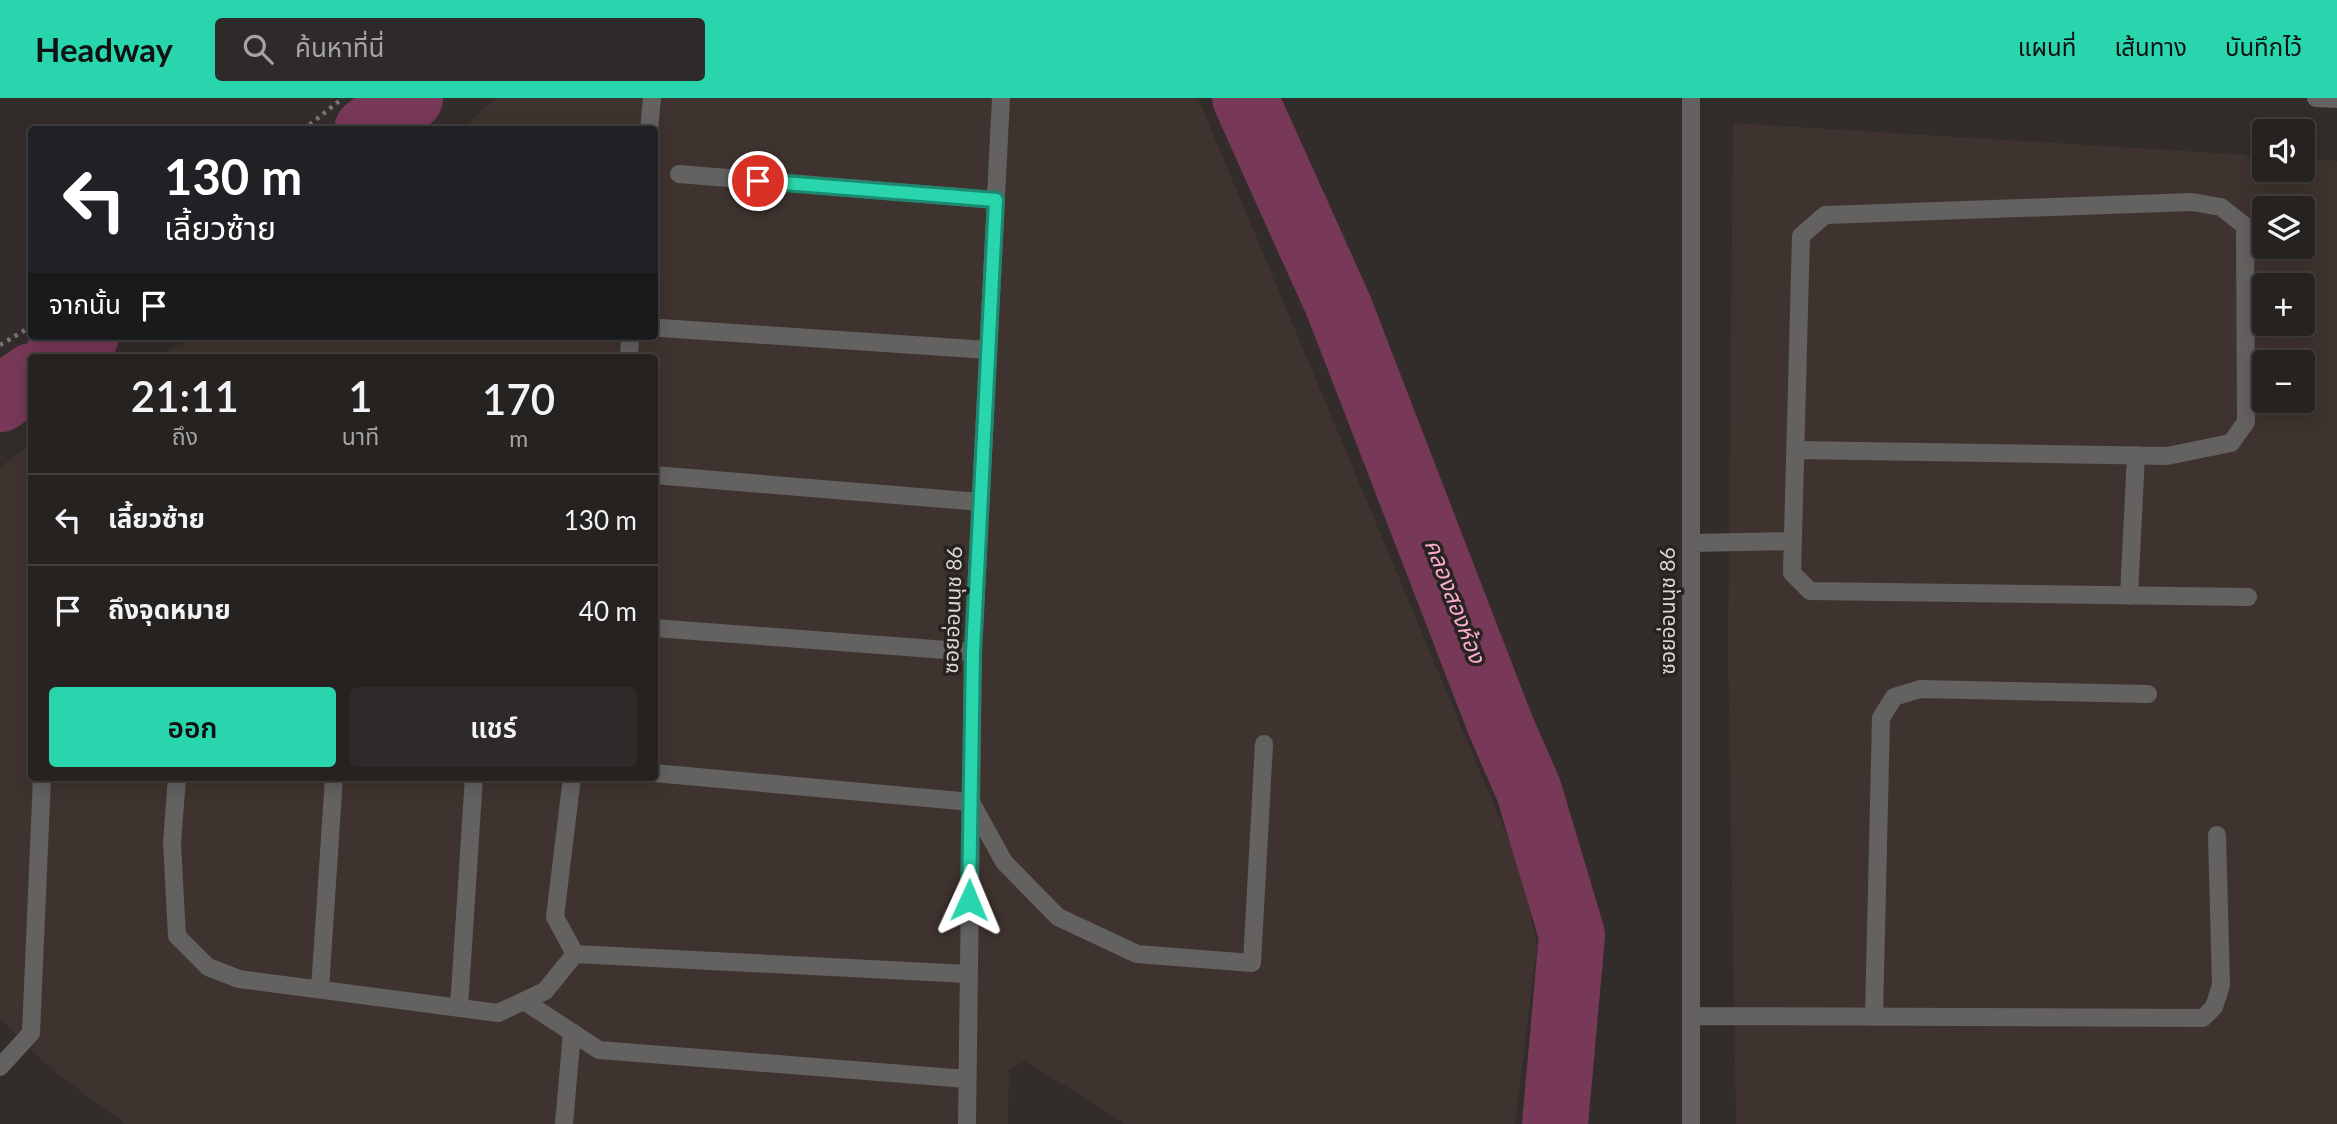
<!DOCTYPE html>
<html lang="th">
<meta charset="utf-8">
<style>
body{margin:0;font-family:Lato,"Noto Sans Thai",sans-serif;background:#2e2a29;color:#f1f3f6;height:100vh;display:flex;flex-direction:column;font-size:26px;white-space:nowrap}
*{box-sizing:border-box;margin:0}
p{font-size:23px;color:#a4a4a5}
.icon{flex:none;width:38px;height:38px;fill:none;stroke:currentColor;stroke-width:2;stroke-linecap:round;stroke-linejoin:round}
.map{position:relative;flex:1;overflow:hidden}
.details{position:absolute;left:28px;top:256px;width:630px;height:427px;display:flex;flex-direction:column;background:#262220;border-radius:7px;box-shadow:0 4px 18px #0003,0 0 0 2px #423f3e}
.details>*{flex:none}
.top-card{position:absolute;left:28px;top:28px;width:630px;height:214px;border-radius:7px;box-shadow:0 4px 18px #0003,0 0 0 2px #423f3e;background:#202124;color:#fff;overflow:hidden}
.controls{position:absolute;left:2252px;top:21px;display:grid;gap:14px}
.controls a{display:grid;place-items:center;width:63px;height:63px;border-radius:7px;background:#262220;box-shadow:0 4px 18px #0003,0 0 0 2px #423f3e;font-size:35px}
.pin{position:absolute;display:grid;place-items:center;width:60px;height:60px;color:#fff;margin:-30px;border:4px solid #fff;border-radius:50%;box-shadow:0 2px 7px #0007}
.me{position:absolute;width:77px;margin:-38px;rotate:1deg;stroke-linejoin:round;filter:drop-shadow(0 0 5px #0008)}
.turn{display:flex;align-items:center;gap:24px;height:147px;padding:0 21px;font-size:32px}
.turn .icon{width:91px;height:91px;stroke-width:2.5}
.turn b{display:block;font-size:49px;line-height:60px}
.then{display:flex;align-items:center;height:66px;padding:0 21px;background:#0003;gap:14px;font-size:26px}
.eta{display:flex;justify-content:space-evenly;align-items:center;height:119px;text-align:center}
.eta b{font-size:42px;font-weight:600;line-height:49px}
.button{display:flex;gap:14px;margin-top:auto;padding:14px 21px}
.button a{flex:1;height:80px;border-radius:7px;background:#29d5ac;color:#111;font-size:28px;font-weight:600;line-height:80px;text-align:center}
.button a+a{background:#2e2a29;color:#f1f3f6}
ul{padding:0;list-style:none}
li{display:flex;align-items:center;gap:21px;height:91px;padding:0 21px;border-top:2px solid #423f3e}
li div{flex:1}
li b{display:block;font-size:26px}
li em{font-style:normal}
header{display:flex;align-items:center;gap:42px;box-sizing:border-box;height:98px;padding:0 35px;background:#29d5ac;color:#111}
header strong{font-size:33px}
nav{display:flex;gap:38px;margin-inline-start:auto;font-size:24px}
.search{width:490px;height:63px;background:#2e2a29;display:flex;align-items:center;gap:18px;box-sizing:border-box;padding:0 24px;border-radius:7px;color:#a4a4a5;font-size:26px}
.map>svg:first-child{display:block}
</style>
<header>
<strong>Headway</strong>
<div class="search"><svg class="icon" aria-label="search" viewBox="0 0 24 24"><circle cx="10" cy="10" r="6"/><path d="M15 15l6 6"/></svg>ค้นหาที่นี่</div>
<nav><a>แผนที่</a><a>เส้นทาง</a><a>บันทึกไว้</a></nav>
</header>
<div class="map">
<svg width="2337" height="1026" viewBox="0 0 2337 1026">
<rect width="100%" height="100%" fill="#322d2b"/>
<!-- built -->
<path fill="#3f332f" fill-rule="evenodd" d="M 495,0 L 1198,0 L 1520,769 L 1537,846 L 1515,1026 L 1126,1026 L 1025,963 L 1009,972 L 1008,1026 L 126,1026 L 57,976 L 0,920 L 0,369 L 31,347 L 32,679 L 654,679 L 654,259 L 160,259 L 191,238 L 654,238 L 654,32 L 463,31 Z
M 1733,25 L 2264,58 L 2264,72 L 2303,72 L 2303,60 L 2337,63 L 2337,1026 L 1736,1026 L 1728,553 ZM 2264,110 L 2303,110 L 2303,149 L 2264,149 ZM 2264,187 L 2303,187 L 2303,226 L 2264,226 ZM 2264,264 L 2303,264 L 2303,303 L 2264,303 Z"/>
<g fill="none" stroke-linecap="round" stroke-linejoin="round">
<!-- river -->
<path stroke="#783858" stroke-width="66" d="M 1245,0 L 1339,209 L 1500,626 L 1529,693 L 1572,837 L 1555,1026
M 367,32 L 410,0
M 57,259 L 86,238
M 0,301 L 32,278"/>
<!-- path -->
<path stroke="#797473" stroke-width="4.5" stroke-dasharray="3.5 5" stroke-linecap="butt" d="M 303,32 L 343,0
M 0,247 L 32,228"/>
<!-- minor -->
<path stroke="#646161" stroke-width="18" d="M 1691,0 L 1691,1026
M 2316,0 L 2337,1
M 649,32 L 652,0
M 679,76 L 996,102
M 661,230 L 988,252
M 629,259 L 630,238
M 1796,352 L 2167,358 L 2231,345 L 2246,324 L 2245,128 L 2221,109 L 2192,104 L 1825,117 L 1801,138 L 1792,475 L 1810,493 L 2248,499
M 654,377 L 980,404
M 1691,445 L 1793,443
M 2129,498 L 2136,357
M 654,530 L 973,554
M 654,675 L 971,704 L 1004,764 L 1058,819 L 1137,856 L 1252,865 L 1264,646
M 177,679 L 172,745 L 177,838 L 208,869 L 239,881 L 498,915 L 545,893 L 575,856
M 572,679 L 555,819 L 575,856 L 968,876
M 320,891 L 334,679
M 524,903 L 599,952 L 967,981
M 459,909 L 474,679
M 1691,918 L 2203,920 L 2214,909 L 2221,887 L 2217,737
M 1874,918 L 1881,620 L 1894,599 L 1920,591 L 2148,596
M 0,969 L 31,935 L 42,679
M 564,1026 L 572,934
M 967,1026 L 973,554 L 1001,0"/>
</g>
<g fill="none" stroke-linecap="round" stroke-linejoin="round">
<!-- route casing -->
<g stroke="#1b8a70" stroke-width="18">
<path id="route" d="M 758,83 L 996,102 L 973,554 L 969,802"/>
</g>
<!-- route -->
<use href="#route" stroke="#29d5ac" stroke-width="12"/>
</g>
<g text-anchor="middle" stroke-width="7" stroke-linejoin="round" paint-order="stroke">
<!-- street labels -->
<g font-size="21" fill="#dbd7d6" stroke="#282321">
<text transform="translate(953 512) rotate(-88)" y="7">ซอยอ่อนนุช 86</text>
<text transform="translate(1668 513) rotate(-90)" y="7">ซอยอ่อนนุช 86</text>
</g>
<!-- water labels -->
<g font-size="23" font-style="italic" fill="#faabd0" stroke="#282321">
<text transform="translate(1455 503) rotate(69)" y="8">คลองสองห้อง</text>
</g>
</g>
</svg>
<div class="controls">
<a><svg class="icon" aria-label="sound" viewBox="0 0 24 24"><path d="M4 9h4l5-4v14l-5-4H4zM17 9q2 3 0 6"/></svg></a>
<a><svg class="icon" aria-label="layers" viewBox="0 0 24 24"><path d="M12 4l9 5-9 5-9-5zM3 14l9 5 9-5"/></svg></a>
<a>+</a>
<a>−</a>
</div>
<div class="pin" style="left:758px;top:83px;background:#d93025"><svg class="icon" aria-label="arrive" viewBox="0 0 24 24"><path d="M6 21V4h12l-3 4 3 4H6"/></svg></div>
<svg class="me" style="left:969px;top:802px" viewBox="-20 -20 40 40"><path d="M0-17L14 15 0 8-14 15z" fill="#29d5ac" stroke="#fff" stroke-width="4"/></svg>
<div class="top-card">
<div class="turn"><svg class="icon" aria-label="left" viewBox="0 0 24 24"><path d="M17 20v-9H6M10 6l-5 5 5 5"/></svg><div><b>130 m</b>เลี้ยวซ้าย</div></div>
<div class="then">จากนั้น<svg class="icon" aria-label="arrive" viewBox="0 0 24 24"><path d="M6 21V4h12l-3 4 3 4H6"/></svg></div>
</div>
<section class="details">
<div class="eta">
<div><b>21:11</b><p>ถึง</p></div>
<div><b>1</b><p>นาที</p></div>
<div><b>170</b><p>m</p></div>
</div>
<ul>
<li><svg class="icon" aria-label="left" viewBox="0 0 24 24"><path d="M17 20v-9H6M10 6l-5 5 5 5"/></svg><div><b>เลี้ยวซ้าย</b></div><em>130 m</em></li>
<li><svg class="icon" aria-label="arrive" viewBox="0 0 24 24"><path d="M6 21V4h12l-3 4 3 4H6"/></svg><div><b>ถึงจุดหมาย</b></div><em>40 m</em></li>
</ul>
<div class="button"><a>ออก</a><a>แชร์</a></div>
</section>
</div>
